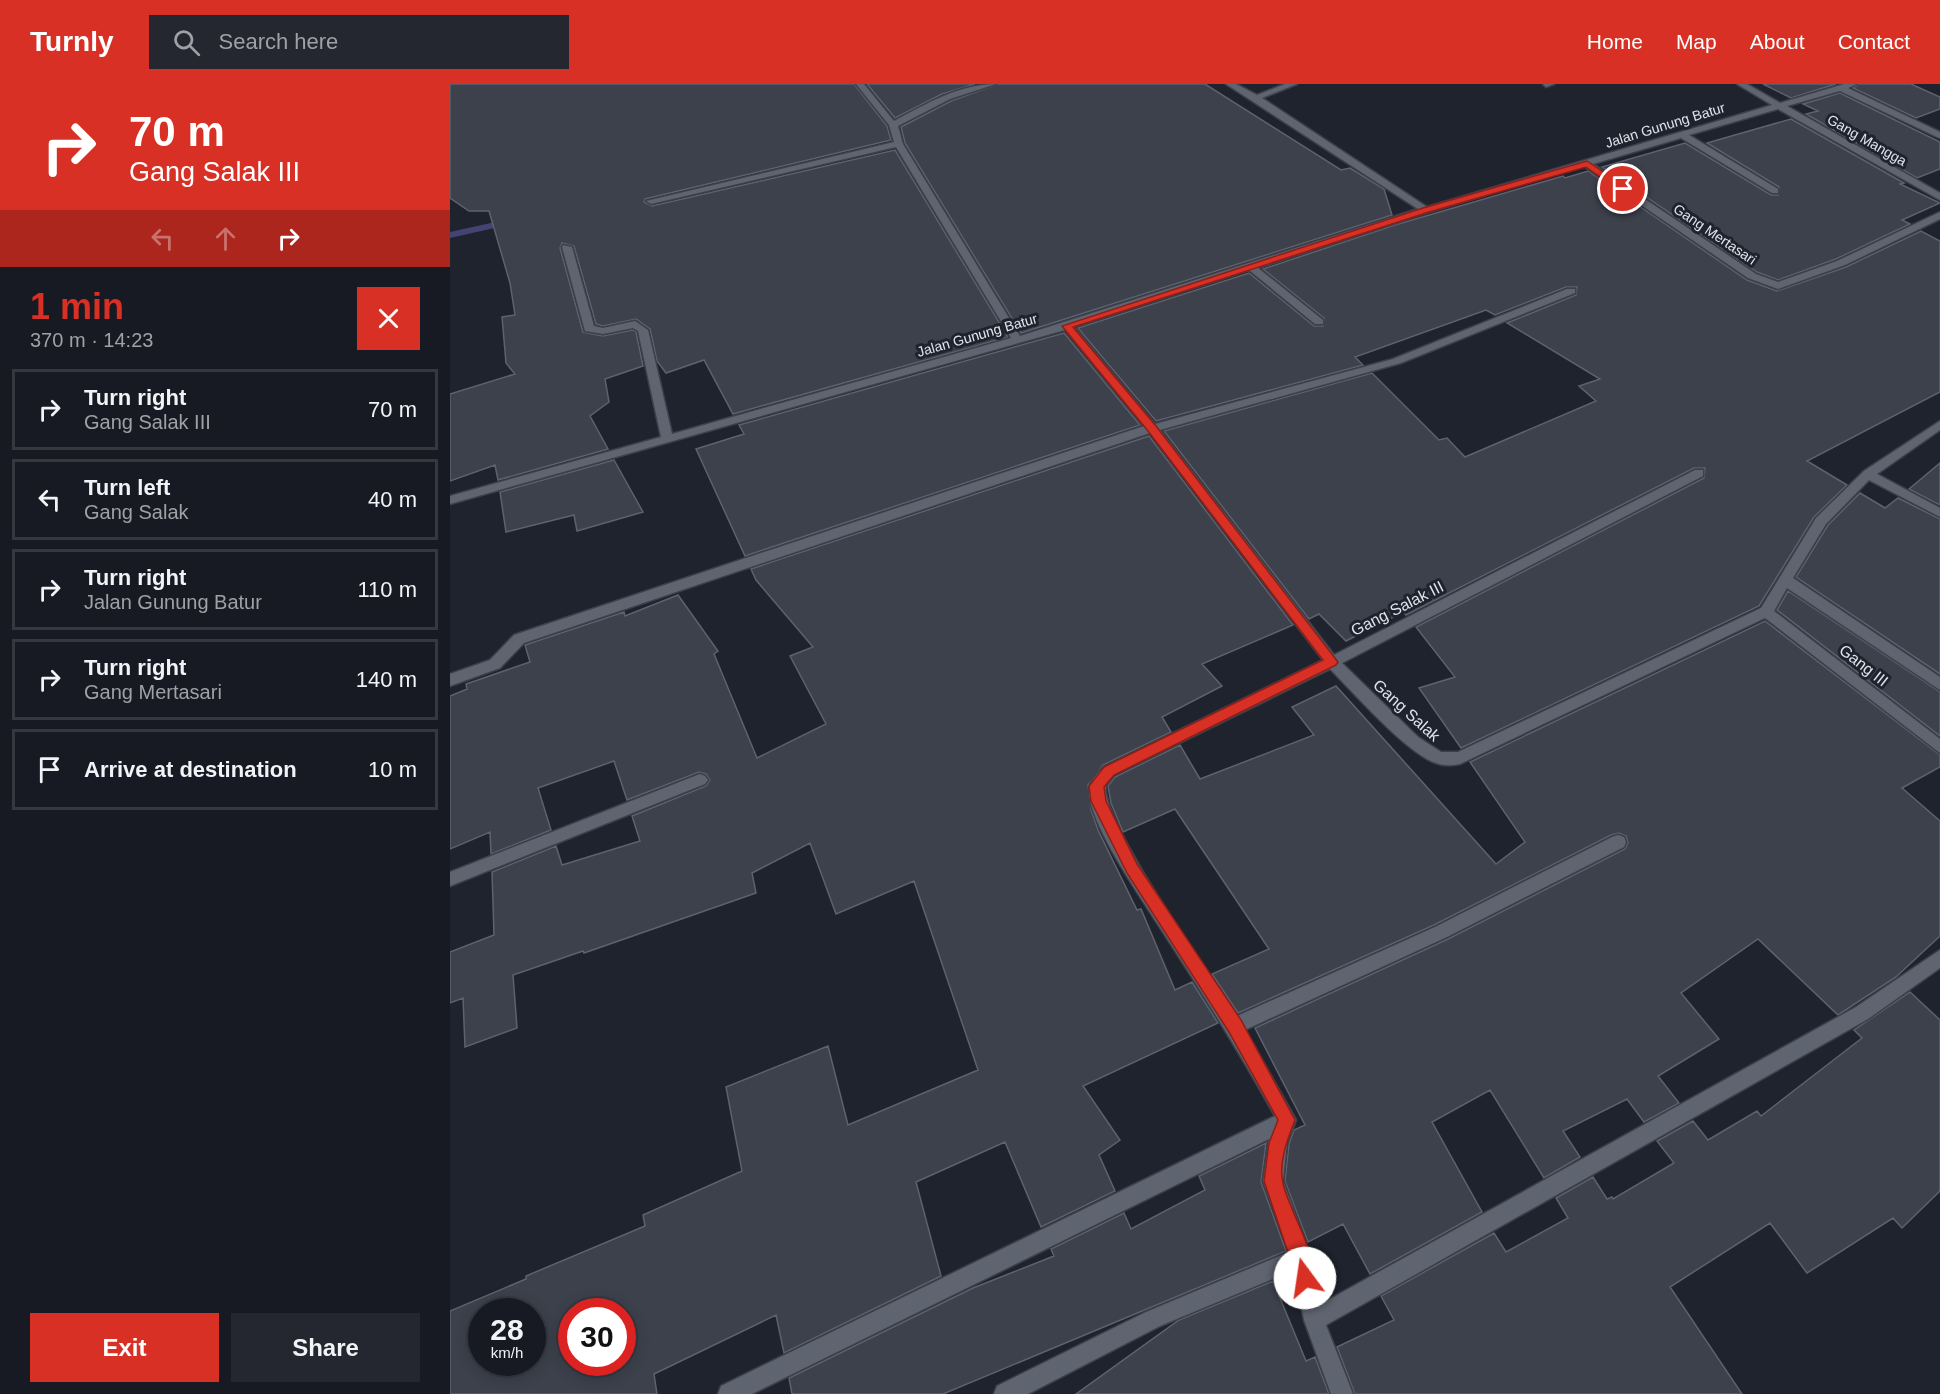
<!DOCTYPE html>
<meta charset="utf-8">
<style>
body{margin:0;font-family:Arial,sans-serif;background:#24272f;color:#f1f3f6;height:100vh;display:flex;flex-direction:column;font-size:22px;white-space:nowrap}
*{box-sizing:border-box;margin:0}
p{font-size:20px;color:#9ea1a5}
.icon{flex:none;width:33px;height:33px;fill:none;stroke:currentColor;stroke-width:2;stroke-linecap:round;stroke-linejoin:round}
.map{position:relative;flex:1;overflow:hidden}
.details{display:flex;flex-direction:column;background:#171a22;width:450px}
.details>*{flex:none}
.hud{background:#d93025;color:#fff;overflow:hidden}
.speed{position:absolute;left:18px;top:1214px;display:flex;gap:12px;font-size:30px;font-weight:700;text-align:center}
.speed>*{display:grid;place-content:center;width:78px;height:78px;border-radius:50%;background:#171a22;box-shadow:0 3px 15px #0003,0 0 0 2px #363840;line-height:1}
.speed small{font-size:15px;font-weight:400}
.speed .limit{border:9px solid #d22;background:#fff;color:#111}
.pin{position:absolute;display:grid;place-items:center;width:51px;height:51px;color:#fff;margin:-26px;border:3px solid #fff;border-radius:50%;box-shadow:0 2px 6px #0007}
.me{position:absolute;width:66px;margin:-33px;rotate:346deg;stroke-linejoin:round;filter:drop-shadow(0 0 4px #0008)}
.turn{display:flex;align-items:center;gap:21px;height:126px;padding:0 30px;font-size:27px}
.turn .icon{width:78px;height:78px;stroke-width:2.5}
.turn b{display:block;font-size:42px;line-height:51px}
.lanes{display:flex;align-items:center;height:57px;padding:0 30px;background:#0003;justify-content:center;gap:30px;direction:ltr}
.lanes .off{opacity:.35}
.round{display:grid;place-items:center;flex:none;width:63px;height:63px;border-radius:0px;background:#24272f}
.headline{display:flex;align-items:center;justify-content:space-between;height:102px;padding:0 30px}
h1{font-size:36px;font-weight:700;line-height:45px;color:#d93025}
.primary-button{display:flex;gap:12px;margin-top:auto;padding:12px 30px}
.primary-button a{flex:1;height:69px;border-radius:0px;background:#d93025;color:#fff;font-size:24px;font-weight:700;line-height:69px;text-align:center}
.primary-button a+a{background:#24272f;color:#f1f3f6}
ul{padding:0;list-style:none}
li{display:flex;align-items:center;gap:18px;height:81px;margin:0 12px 9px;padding:0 18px;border:3px solid #363840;border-radius:0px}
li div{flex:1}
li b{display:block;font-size:22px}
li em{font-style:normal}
header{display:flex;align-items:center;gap:36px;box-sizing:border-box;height:84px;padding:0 30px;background:#d93025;color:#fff}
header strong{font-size:28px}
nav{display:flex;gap:33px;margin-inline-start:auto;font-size:21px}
.search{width:420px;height:54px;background:#24272f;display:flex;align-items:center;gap:15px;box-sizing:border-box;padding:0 21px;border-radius:0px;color:#9ea1a5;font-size:22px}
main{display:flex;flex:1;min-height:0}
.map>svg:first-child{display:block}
</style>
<header>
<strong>Turnly</strong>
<div class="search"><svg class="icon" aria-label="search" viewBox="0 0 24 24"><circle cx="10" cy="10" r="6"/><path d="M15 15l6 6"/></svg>Search here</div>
<nav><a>Home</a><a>Map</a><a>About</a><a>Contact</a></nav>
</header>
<main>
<section class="details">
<div class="hud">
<div class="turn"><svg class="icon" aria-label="right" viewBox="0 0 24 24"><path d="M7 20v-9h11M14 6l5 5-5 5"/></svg><div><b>70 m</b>Gang Salak III</div></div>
<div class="lanes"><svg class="icon off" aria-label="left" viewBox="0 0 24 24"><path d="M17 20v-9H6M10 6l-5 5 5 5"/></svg><svg class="icon off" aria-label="ahead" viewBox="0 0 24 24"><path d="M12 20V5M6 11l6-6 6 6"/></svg><svg class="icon" aria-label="right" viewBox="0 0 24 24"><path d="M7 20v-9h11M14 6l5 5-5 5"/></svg></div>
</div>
<div class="headline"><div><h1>1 min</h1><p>370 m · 14:23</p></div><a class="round" style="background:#d93025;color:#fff"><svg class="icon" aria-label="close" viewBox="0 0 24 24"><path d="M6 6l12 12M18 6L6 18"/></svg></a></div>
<ul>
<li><svg class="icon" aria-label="right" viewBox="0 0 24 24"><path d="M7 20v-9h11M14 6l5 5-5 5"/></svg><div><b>Turn right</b><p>Gang Salak III</p></div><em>70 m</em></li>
<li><svg class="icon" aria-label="left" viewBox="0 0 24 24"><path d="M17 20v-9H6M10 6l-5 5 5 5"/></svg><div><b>Turn left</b><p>Gang Salak</p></div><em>40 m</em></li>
<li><svg class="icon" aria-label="right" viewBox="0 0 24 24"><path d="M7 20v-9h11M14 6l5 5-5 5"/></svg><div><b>Turn right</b><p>Jalan Gunung Batur</p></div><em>110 m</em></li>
<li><svg class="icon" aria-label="right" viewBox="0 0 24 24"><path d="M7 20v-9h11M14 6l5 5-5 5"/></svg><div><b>Turn right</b><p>Gang Mertasari</p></div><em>140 m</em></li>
<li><svg class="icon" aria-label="arrive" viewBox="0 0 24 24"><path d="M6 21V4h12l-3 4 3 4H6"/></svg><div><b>Arrive at destination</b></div><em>10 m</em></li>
</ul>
<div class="primary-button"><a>Exit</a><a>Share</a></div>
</section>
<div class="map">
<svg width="1490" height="1310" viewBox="0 0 1490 1310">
<rect width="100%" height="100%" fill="#1f232e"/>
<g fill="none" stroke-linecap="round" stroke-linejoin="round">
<!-- stream -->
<path fill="#444472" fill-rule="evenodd" d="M 59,135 L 62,136 L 62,140 L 0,154 L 0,148 Z"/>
</g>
<!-- building -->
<path fill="#3c414c" stroke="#5d626e" stroke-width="1.5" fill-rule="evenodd" d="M 0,0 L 404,0 L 437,42 L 441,56 L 195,115 L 194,118 L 202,122 L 445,66 L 558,253 L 283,330 L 254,276 L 216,289 L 207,277 L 200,245 L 186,235 L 153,242 L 146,240 L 124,162 L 112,159 L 110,164 L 133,248 L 153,252 L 183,246 L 186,248 L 193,282 L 155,295 L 159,318 L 140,332 L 158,365 L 48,396 L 45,381 L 0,397 L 0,310 L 65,290 L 56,279 L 52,233 L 65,231 L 60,199 L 39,127 L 19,127 L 0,114 Z
M 417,0 L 525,0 L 492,10 L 445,34 Z
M 548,0 L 755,0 L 891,86 L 900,84 L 934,105 L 942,131 L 571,249 L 455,59 L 451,43 L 501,17 Z
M 1313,0 L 1386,0 L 1341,14 Z
M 1409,0 L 1461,0 L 1490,13 L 1490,25 L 1466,34 L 1403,4 Z
M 1390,9 L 1490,58 L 1490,85 L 1467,94 L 1356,30 L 1368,27 L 1353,20 Z
M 1341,35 L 1454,99 L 1450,100 L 1490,119 L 1452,136 L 1460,140 L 1386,175 L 1328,196 L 1307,188 L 1152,83 L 1235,59 L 1321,111 L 1328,111 L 1329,103 L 1257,59 Z
M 1138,87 L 1297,196 L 1327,207 L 1396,183 L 1471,147 L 1490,157 L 1490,308 L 1357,377 L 1397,401 L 1364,433 L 1309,522 L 1011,664 L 969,604 L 1005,593 L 966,543 L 1254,394 L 1255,384 L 1244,384 L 956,531 L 953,528 L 896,557 L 869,530 L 859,535 L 714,347 L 922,289 L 989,356 L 997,354 L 1015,373 L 1146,317 L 1129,302 L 1150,295 L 1057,239 L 1126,211 L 1127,203 L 1116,203 L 1045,231 L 1036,226 L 905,273 L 913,281 L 706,337 L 628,244 L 799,189 L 864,242 L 873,242 L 874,234 L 813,185 L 945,141 L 1113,92 L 1115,94 Z
M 614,249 L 690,341 L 295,472 L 246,365 L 294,350 L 289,341 Z
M 699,352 L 843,541 L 752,580 L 772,602 L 712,633 L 721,648 L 653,681 L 638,701 L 641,726 L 648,746 L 687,826 L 691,825 L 725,906 L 742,898 L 768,939 L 633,1002 L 670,1056 L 649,1071 L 665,1107 L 591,1143 L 555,1058 L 466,1098 L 491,1192 L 334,1269 L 326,1231 L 204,1290 L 207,1310 L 0,1310 L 0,1227 L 76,1195 L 76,1192 L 195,1142 L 193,1131 L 292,1087 L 276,1003 L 378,962 L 398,1041 L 528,986 L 464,797 L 386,830 L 360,759 L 302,789 L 306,809 L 134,869 L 133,867 L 63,891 L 67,944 L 15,963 L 13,914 L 0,919 L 0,868 L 44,851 L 42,788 L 106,762 L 112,781 L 190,757 L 182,732 L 256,702 L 260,696 L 256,690 L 249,688 L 177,716 L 164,677 L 88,704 L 101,746 L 41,770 L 40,748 L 0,765 L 0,612 L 17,605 L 16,600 L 80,578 L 75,561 L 174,528 L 175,532 L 228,511 L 268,567 L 264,570 L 307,674 L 376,640 L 340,572 L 363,563 L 306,496 L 301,485 ZM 32,1227 L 82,1227 L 82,1278 L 32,1278 ZM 122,1227 L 172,1227 L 172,1278 L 122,1278 Z
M 164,376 L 193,428 L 127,447 L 124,431 L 56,448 L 50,408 Z
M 1490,379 L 1490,421 L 1459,405 Z
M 1410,409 L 1435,424 L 1448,414 L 1490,435 L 1490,590 L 1346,493 L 1378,441 Z
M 1338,507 L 1490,608 L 1490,652 L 1327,526 Z
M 1315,537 L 1490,671 L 1490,683 L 1452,704 L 1490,737 L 1490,852 L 1446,893 L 1388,931 L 1308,855 L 1231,909 L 1269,955 L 1208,992 L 1229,1019 L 1194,1038 L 1177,1015 L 1113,1047 L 1130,1073 L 1094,1094 L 1040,1006 L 982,1038 L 1032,1128 L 920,1190 L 893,1140 L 858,1158 L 835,1097 L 839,1060 L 844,1046 L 855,1041 L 805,944 L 998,855 L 1175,765 L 1178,759 L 1176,752 L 1169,749 L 1161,751 L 984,841 L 788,929 L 762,890 L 819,865 L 725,725 L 673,748 L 661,719 L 658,702 L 665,693 L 730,661 L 750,695 L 864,651 L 842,623 L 886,602 L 1046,780 L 1075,758 L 1020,678 Z
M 1460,908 L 1490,936 L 1490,1107 L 1452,1144 L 1443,1134 L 1357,1189 L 1320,1139 L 1220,1203 L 1292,1310 L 905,1310 L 887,1263 L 944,1236 L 931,1212 L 1044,1149 L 1056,1168 L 1118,1134 L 1106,1114 L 1143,1093 L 1157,1115 L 1162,1113 L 1163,1115 L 1224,1079 L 1207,1057 L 1243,1037 L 1258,1056 L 1307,1027 L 1311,1032 L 1412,954 L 1404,946 Z
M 816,1059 L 811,1098 L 836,1167 L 493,1310 L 342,1310 L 339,1294 L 523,1204 L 604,1172 L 601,1165 L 674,1129 L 681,1145 L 755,1106 L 749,1092 Z
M 823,1197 L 856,1277 L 865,1273 L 879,1310 L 626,1310 L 729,1236 Z"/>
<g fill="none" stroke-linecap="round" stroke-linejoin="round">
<!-- street casing -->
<g stroke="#3c4049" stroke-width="3">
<path id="street" d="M 406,0 L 414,0 L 444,37 C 476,20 509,0 546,0 L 500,15 L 448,42 L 453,60 L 570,252 L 968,125 L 776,0 L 786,0 L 807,11 L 835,0 L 847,0 L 812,14 L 977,123 L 1322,21 L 1287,0 L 1297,0 L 1330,19 L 1394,0 L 1407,0 L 1398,4 L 1490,48 L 1490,54 L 1487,53 L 1390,7 L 1337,22 L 1490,109 L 1490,116 L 1328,25 L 1239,51 L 1328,105 L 1328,109 L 1322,109 L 1231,54 L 1143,80 L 1306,190 L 1328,198 L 1387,177 L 1490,128 L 1490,135 L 1395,181 L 1328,205 L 1298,194 L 1134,82 L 979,128 L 808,184 L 873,236 L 873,240 L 865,240 L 799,186 L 624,243 L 705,340 L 943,275 L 1117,205 L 1125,205 L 1125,209 L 951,279 L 710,346 L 884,571 L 1245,386 L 1253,386 L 1253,392 L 892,579 L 968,653 L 991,668 L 1008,668 L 1311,524 L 1366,434 L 1414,387 L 1490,337 L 1490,346 L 1427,390 L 1490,424 L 1490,433 L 1419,396 L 1376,440 L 1343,494 L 1490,593 L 1490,606 L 1337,504 L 1324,527 L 1490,655 L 1490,669 L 1315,534 L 1010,680 C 1000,682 993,682 983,678 C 954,666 904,609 880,585 L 664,691 L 656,701 C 649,736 763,894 787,932 L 985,843 L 1162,753 L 1168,751 L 1174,753 L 1176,758 L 1174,763 L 997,853 L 795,946 L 846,1036 L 837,1059 L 833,1097 L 861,1173 L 871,1220 L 1406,923 L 1490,866 L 1490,884 L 1418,935 L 876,1241 L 903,1310 L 881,1310 L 854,1236 L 844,1186 L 710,1242 L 578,1310 L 544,1310 L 547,1302 L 696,1228 L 839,1168 L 813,1097 L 819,1055 L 302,1310 L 268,1310 L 271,1302 L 825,1032 C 792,973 757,916 720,859 C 699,825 643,748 639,710 C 638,699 646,690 654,683 L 873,576 L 700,349 L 74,559 L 50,584 L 0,602 L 0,590 L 40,576 L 64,551 L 694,342 L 615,246 L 0,420 L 0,412 L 211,353 L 188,247 L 183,244 L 153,250 L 135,247 L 112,163 L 113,161 L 122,163 L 144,242 L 153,244 L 185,237 L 198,246 L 222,350 L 561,254 L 446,63 L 201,120 L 196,117 L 444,58 L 439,41 Z
M 1093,0 L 1104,0 L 1096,3 Z
M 250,690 L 255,692 L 258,696 L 255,700 L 0,802 L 0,788 Z"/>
</g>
<!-- street -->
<use href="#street" fill="#5e6470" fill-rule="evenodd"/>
</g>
<!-- route -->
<path fill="#d93025" stroke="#8d1f18" stroke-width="1.5" d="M 1137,77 L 1176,103 L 1176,107 L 1170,107 L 1136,83 L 979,128 L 623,243 L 706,342 L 888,578 L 886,581 L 664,691 L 654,703 L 656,717 L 687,780 L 791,936 L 845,1036 C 838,1054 828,1079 833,1099 C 838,1125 872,1177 862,1201 L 855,1203 L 849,1201 L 814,1097 L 819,1059 L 828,1036 L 779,948 L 677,789 L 641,717 L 639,702 L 654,683 L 873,576 L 698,347 L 612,242 L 973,124 Z"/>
<g text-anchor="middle" stroke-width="6" stroke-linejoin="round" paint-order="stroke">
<!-- far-street labels -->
<g font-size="14" fill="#dfe3ea" stroke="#1f232e">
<text transform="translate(1215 41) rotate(-17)" y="5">Jalan Gunung Batur</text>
<text transform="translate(1417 56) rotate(30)" y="5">Gang Mangga</text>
<text transform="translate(1265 150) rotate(34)" y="5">Gang Mertasari</text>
<text transform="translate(527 251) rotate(-16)" y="5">Jalan Gunung Batur</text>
</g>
<!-- street labels -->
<g font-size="16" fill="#dfe3ea" stroke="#1f232e">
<text transform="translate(947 524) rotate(-27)" y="6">Gang Salak III</text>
<text transform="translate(1414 581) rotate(38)" y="6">Gang III</text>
<text transform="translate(957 626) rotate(42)" y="6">Gang Salak</text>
</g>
</g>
</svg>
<div class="speed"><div>28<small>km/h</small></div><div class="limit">30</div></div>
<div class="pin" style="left:1173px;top:105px;background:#d93025"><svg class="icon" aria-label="arrive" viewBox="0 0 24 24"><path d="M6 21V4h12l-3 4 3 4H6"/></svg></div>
<svg class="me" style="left:855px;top:1194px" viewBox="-20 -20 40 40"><circle r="19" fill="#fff"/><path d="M0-13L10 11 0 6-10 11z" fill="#d93025"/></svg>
</div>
</main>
